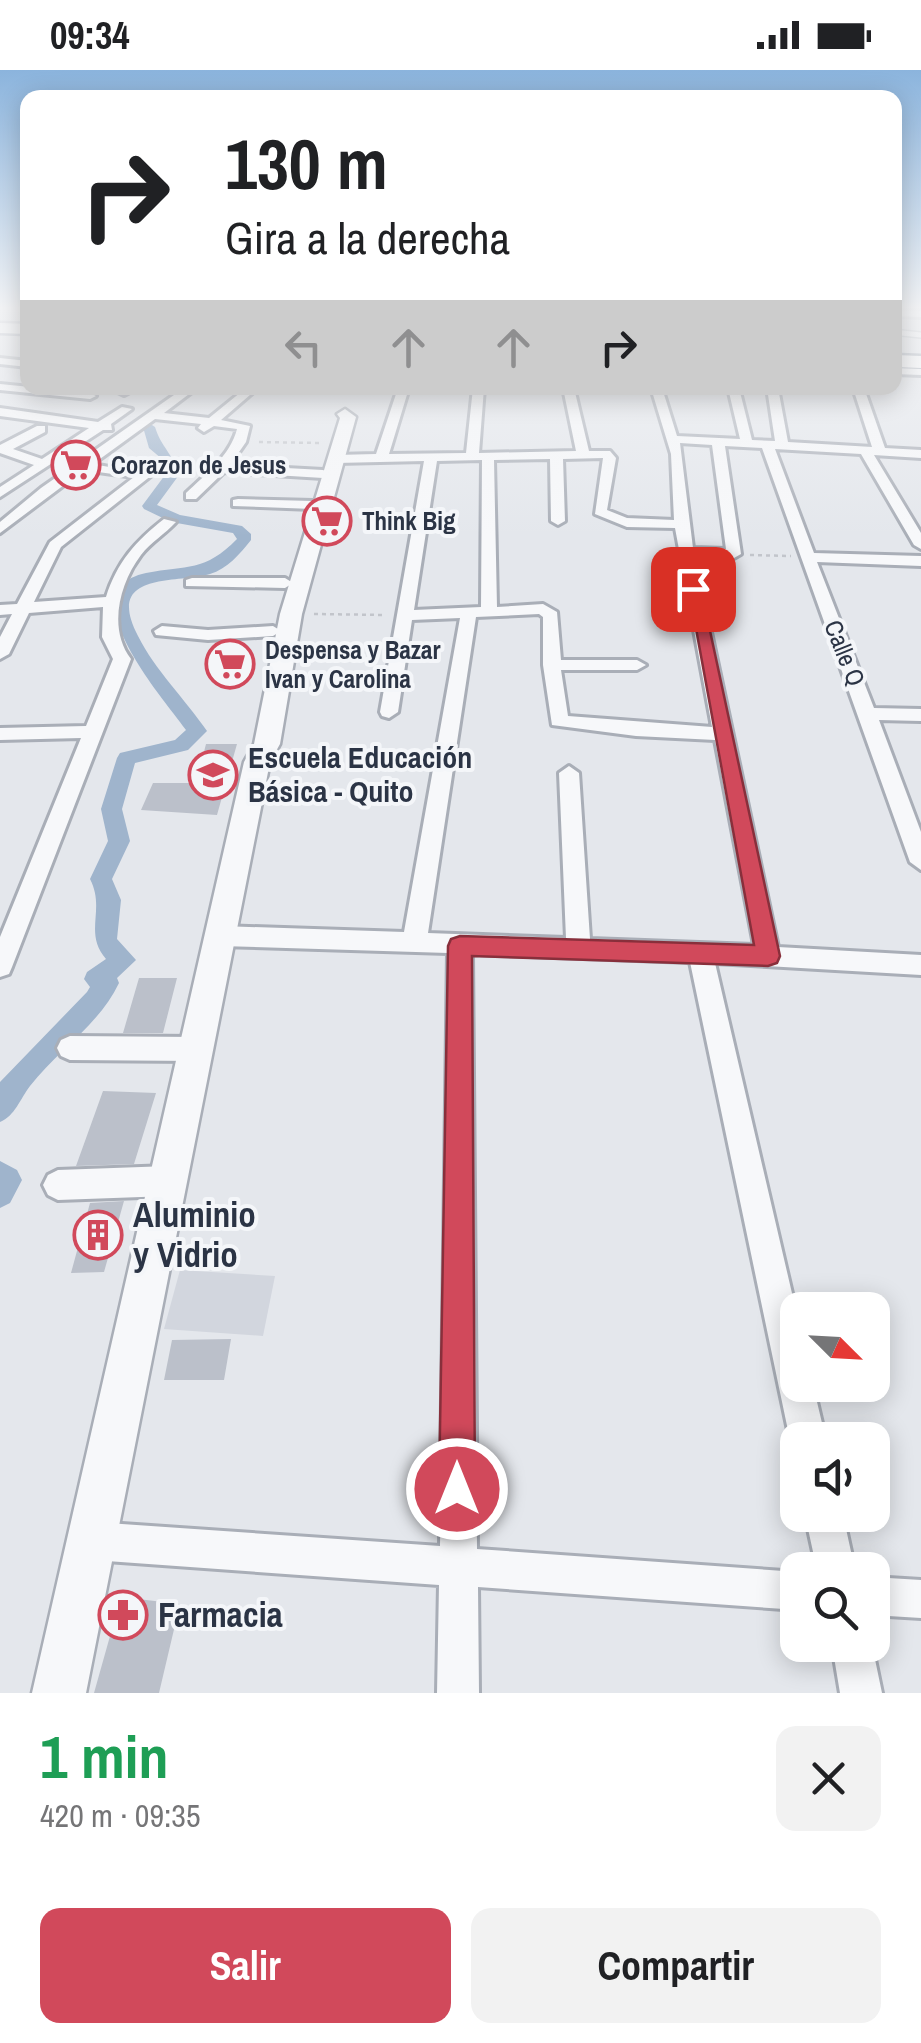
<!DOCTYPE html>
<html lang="es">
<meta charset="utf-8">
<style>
body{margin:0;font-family:"Archivo Narrow",sans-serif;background:#f2f2f2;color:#202124;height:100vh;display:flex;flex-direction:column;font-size:38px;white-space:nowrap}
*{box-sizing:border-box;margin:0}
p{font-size:32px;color:#757577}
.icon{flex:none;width:55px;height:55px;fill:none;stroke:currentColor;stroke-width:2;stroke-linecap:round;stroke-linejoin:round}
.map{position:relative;height:1623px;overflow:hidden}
.sheet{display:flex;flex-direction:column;background:#fff;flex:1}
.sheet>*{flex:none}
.banner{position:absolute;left:20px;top:20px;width:882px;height:305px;border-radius:20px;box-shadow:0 5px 25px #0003;background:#fff;color:#202124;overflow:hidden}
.needle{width:65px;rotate:114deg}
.controls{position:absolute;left:780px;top:1222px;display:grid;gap:20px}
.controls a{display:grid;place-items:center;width:110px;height:110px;border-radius:20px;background:#fff;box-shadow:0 5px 25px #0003;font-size:50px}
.pin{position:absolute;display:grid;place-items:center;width:85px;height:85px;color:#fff;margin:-42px;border-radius:20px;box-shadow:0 5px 15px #0006}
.me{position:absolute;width:110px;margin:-55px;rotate:0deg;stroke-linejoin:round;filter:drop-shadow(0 0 8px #0008)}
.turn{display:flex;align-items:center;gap:35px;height:210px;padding:0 40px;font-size:45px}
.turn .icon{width:130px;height:130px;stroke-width:2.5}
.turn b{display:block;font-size:70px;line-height:85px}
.lanes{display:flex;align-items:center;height:95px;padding:0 40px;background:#0003;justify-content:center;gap:50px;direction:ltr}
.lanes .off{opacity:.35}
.round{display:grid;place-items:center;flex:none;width:105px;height:105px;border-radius:20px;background:#f2f2f2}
.overview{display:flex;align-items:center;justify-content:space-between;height:170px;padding:0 40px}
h1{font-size:60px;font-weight:800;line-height:75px;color:#1e9e55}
.primary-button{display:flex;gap:20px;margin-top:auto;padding:20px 40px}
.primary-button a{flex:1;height:115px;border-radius:20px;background:#d1495b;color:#fff;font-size:40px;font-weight:800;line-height:115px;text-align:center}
.primary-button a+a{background:#f2f2f2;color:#202124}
.status{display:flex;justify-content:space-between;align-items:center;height:70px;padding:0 50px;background:#fff;direction:ltr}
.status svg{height:28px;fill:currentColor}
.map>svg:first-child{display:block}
</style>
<div class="status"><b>09:34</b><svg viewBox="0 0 49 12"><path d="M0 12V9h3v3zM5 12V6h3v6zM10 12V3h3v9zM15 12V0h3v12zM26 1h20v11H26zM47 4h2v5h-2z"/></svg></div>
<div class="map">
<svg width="921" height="1623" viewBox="0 0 921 1623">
<rect width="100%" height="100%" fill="#e4e7ec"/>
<!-- built -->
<path fill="#d2d6de" d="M 180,1200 L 275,1206 L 263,1266 L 164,1259 Z"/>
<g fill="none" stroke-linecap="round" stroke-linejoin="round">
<!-- canal -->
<path fill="#9fb4cc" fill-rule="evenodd" d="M 149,353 L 155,357 C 161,377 174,385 179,405 L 157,435 L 180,445 L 242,456 L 251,464 L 251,470 C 240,484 227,499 210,504 C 175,514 104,501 138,566 C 155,600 185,629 207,661 L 188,680 L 135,693 L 122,739 L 130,771 L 112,809 L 121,830 L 117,869 L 136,890 L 117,908 L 119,913 C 99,955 58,980 30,1016 C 20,1029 15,1046 0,1052 L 0,1012 L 87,922 L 90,917 L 84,909 L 87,902 L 106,889 C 83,862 106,840 90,809 L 108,771 L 101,739 L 117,688 L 120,683 L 175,670 L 186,660 C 165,630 66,520 146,503 C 187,495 205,502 237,469 L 233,463 L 171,452 L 144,439 L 142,436 L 165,405 L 162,389 L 149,378 L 143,357 Z
M 0,1091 L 17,1100 L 22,1110 L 10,1133 L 0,1138 Z"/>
</g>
<!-- building -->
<path fill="#bbc0ca" d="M 206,674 L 237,674 L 217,745 L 141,740 L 153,713 L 196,713 Z
M 139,908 L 177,908 L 163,963 L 123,963 Z
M 103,1021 L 156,1023 L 134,1094 L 76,1096 Z
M 124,1131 L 104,1202 L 71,1203 L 90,1133 Z
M 231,1269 L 224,1310 L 164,1310 L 172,1270 Z
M 121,1527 L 180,1534 L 159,1623 L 94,1623 Z"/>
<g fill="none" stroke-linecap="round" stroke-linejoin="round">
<!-- service casing -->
<g stroke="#a9aeb7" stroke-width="8">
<path id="service" d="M 902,263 L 921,265"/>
</g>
<!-- minor casing -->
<g stroke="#a9aeb7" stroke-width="6">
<path id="minor" d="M 895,240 L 921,241 L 921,247 L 895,246 Z
M 0,288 L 28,291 L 28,297 L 0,294 Z
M 895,298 L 921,299 L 921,305 L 895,304 Z
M 0,314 L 90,323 L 96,326 L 90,329 L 0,320 Z
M 124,318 L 137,318 L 124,325 L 118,322 Z
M 184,318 L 197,318 L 164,343 L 209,348 L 246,318 L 258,318 L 221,350 L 250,356 L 246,372 L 230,395 L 323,400 L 330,404 L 323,408 L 224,402 L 196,429 L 186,429 L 186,423 C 206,404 230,386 237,359 L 214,356 L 204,362 L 198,358 L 201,354 L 155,349 L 93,394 L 152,405 L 61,477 L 34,532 L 106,527 C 117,492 136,471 164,449 L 176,452 C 165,464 151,472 141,485 C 119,514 108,559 131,589 L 12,897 L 9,904 L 0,907 L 0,867 L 81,668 L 0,670 L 0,658 L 86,656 L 113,589 L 102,567 L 103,537 L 29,543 L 9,584 L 0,589 L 0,567 L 12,544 L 0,545 L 0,535 L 17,534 L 50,472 L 134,407 L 84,400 L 0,463 L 0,452 L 41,418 Z
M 398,318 L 409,318 L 389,384 L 466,383 L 473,318 L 484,318 L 479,383 L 576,381 L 563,318 L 574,318 L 589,381 L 610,381 L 616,388 L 607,440 L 627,448 L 674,450 L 671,384 L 651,318 L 662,318 L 677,366 L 740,369 L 728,318 L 739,318 L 752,370 L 775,371 L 767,318 L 778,318 L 788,372 L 872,377 L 853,318 L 864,318 L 885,378 L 921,380 L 921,388 L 874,385 L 921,463 L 921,479 L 914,475 L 861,384 L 775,379 L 814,483 L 921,486 L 921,496 L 817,492 L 874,638 L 921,639 L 921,651 L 879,650 L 921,762 L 921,800 L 910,792 L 762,378 L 725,376 L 741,484 L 734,488 L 695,487 L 778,877 L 921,885 L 921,905 L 715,893 L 798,1249 L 798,1315 L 813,1315 L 826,1370 L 798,1370 L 798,1383 L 790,1370 L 690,892 L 472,884 L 477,1479 L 798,1502 L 798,1540 L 478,1517 L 479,1623 L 437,1623 L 439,1515 L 93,1490 L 80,1484 L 74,1471 L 80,1458 L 93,1452 L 440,1476 L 448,883 L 221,876 L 213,873 L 209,866 L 213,859 L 221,856 L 404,862 L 460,548 L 412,550 L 398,642 L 389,648 L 382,646 L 380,642 L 424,391 L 336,393 L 330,389 L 336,385 L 376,384 ZM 680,373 L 712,375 L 726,479 L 693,478 ZM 603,388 L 595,444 L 627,457 L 675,458 L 712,657 L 568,646 L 561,600 L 637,600 L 646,595 L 637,590 L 561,590 L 557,542 L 543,534 L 497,537 L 494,390 L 550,389 L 551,451 L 558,455 L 565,451 L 563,389 ZM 482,390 L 481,537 L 414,540 L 437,391 ZM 539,544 L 543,547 L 543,595 L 552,655 L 636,666 L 715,670 L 754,875 L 590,869 L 579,703 L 569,696 L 559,703 L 566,868 L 428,863 L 476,547 Z
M 122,337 L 132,339 L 111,354 L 112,360 L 103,360 L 0,427 L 0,417 L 34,395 L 0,383 L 0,375 L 37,356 L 45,356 L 45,362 L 13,379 L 42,389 L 89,358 L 0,346 L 0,338 L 98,352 Z
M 238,429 L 313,431 L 320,435 L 313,439 L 233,436 L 233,430 Z
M 192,508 L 285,508 L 293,513 L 285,518 L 186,516 L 186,510 Z
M 162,556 L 208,560 L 273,556 L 281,561 L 273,566 L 208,570 L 156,565 L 154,561 Z
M 70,966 L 196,967 L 205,971 L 209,979 L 205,987 L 196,991 L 70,990 L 61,986 L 57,978 L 61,970 Z
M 169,1096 L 179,1101 L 184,1111 L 179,1121 L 169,1126 L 58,1130 L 48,1125 L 43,1115 L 48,1105 L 58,1100 Z
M 805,1445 L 843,1445 L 855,1500 L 817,1500 Z
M 872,1507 L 921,1510 L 921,1548 L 872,1545 Z
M 832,1575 L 872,1575 L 882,1623 L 840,1623 Z"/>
</g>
<!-- tertiary casing -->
<g stroke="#a9aeb7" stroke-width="5">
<path id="tertiary" d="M 345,339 L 356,347 L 302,544 L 280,674 L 270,692 L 86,1623 L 32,1623 L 244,692 L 254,674 L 280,544 L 340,348 L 337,344 Z"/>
</g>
<!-- trunk casing -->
<g stroke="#8b94a3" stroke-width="5">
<path id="trunk" d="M 0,253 L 28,254 L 28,264 L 0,263 Z
M 895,285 L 921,286 L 921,298 L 895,297 Z"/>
</g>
<!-- path -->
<path stroke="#c2c5cb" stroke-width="2.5" stroke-dasharray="4 4" stroke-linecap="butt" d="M 259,372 L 319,373
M 750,485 L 791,486
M 314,544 L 385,545"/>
<!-- service -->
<use href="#service" stroke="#f7f8fa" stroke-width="5"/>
<!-- minor -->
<use href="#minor" fill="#f7f8fa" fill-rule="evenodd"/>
<!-- tertiary -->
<use href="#tertiary" fill="#f7f8fa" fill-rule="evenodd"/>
<!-- trunk -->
<use href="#trunk" fill="#fff" fill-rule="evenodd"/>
</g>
<!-- sky -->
<linearGradient id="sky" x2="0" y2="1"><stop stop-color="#8bb4dd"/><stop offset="0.51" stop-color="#f3f4f6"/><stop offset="1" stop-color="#f3f4f6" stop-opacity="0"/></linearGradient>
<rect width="921" height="466" fill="url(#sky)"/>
<!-- route -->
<path fill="#d1495b" stroke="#882f3b" stroke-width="2.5" d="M 688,515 L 701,519 L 780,886 L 777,893 L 768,896 L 472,886 L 475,1419 L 470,1432 L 457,1438 L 444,1432 L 439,1419 L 448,876 L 451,869 L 460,866 L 754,875 Z"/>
<!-- icons -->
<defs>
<g id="supermarket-ring" transform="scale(2.5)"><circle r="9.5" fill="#f4f6f9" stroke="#d1495b" stroke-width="1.5"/><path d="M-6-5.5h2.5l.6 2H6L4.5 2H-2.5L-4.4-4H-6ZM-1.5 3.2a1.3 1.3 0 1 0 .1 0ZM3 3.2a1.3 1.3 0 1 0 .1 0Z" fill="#d1495b"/></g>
<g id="school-ring" transform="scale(2.5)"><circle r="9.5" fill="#f4f6f9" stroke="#d1495b" stroke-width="1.5"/><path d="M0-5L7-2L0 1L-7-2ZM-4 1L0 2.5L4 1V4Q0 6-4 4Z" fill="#d1495b"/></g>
<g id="building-ring" transform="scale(2.5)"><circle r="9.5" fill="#f4f6f9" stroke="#d1495b" stroke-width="1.5"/><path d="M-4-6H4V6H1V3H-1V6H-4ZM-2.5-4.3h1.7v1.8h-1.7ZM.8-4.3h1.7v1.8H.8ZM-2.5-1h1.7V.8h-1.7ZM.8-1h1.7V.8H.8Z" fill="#d1495b"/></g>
<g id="pharmacy-ring" transform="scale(2.5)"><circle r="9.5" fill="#f4f6f9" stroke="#d1495b" stroke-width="1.5"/><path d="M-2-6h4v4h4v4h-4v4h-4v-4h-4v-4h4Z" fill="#d1495b"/></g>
</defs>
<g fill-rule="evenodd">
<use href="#supermarket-ring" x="76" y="395"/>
<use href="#supermarket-ring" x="327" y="451"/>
<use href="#supermarket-ring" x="230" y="594"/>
<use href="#school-ring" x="213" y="705"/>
<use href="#building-ring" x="98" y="1165"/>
<use href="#pharmacy-ring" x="123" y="1545"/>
</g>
<g text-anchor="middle" stroke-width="8" stroke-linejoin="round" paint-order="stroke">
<!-- far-poi labels -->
<g font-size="25" font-weight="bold" fill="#2b3445" stroke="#f4f6f9" text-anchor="start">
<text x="111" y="404">Corazon de Jesus</text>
<text x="362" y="460">Think Big</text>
<text x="265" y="589">Despensa y Bazar<tspan x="265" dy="29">Ivan y Carolina</tspan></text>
</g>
<!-- far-street labels -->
<g font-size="25" fill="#2b3445" stroke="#f4f6f9">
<text transform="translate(845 583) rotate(68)" y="9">Calle Q</text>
</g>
<!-- poi labels -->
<g font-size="30" font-weight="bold" fill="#2b3445" stroke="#f4f6f9" text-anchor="start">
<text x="248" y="698">Escuela Educación<tspan x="248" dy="34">Básica - Quito</tspan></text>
</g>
<!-- near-poi labels -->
<g font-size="35" font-weight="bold" fill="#2b3445" stroke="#f4f6f9" text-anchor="start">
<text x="133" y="1157">Aluminio<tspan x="133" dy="40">y Vidrio</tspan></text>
<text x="158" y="1557">Farmacia</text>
</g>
</g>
</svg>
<div class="controls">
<a><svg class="needle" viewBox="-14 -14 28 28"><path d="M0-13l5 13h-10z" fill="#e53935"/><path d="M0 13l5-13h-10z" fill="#757577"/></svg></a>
<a><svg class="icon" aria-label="sound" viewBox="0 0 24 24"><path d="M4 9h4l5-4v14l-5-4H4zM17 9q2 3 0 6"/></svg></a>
<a><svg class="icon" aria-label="search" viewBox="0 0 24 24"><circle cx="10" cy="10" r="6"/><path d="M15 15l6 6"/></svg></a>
</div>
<div class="pin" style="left:693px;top:519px;background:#d93025"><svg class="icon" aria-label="arrive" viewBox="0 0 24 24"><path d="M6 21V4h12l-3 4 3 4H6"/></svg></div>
<svg class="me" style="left:457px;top:1419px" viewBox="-20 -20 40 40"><circle r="17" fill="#d1495b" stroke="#fff" stroke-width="3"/><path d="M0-11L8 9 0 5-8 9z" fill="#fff"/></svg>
<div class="banner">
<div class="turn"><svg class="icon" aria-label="right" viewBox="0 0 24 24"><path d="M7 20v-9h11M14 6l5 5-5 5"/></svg><div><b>130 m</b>Gira a la derecha</div></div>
<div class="lanes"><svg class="icon off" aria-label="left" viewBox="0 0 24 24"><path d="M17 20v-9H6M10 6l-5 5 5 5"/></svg><svg class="icon off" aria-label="ahead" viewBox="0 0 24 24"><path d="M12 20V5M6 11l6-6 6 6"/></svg><svg class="icon off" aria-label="ahead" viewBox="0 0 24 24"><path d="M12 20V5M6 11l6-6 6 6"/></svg><svg class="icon" aria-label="right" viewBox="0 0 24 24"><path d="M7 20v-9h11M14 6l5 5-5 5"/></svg></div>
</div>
</div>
<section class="sheet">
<div class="overview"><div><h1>1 min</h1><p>420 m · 09:35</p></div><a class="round"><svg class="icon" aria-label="close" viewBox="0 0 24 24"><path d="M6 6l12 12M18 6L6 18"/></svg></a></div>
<div class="primary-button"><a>Salir</a><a>Compartir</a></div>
</section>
